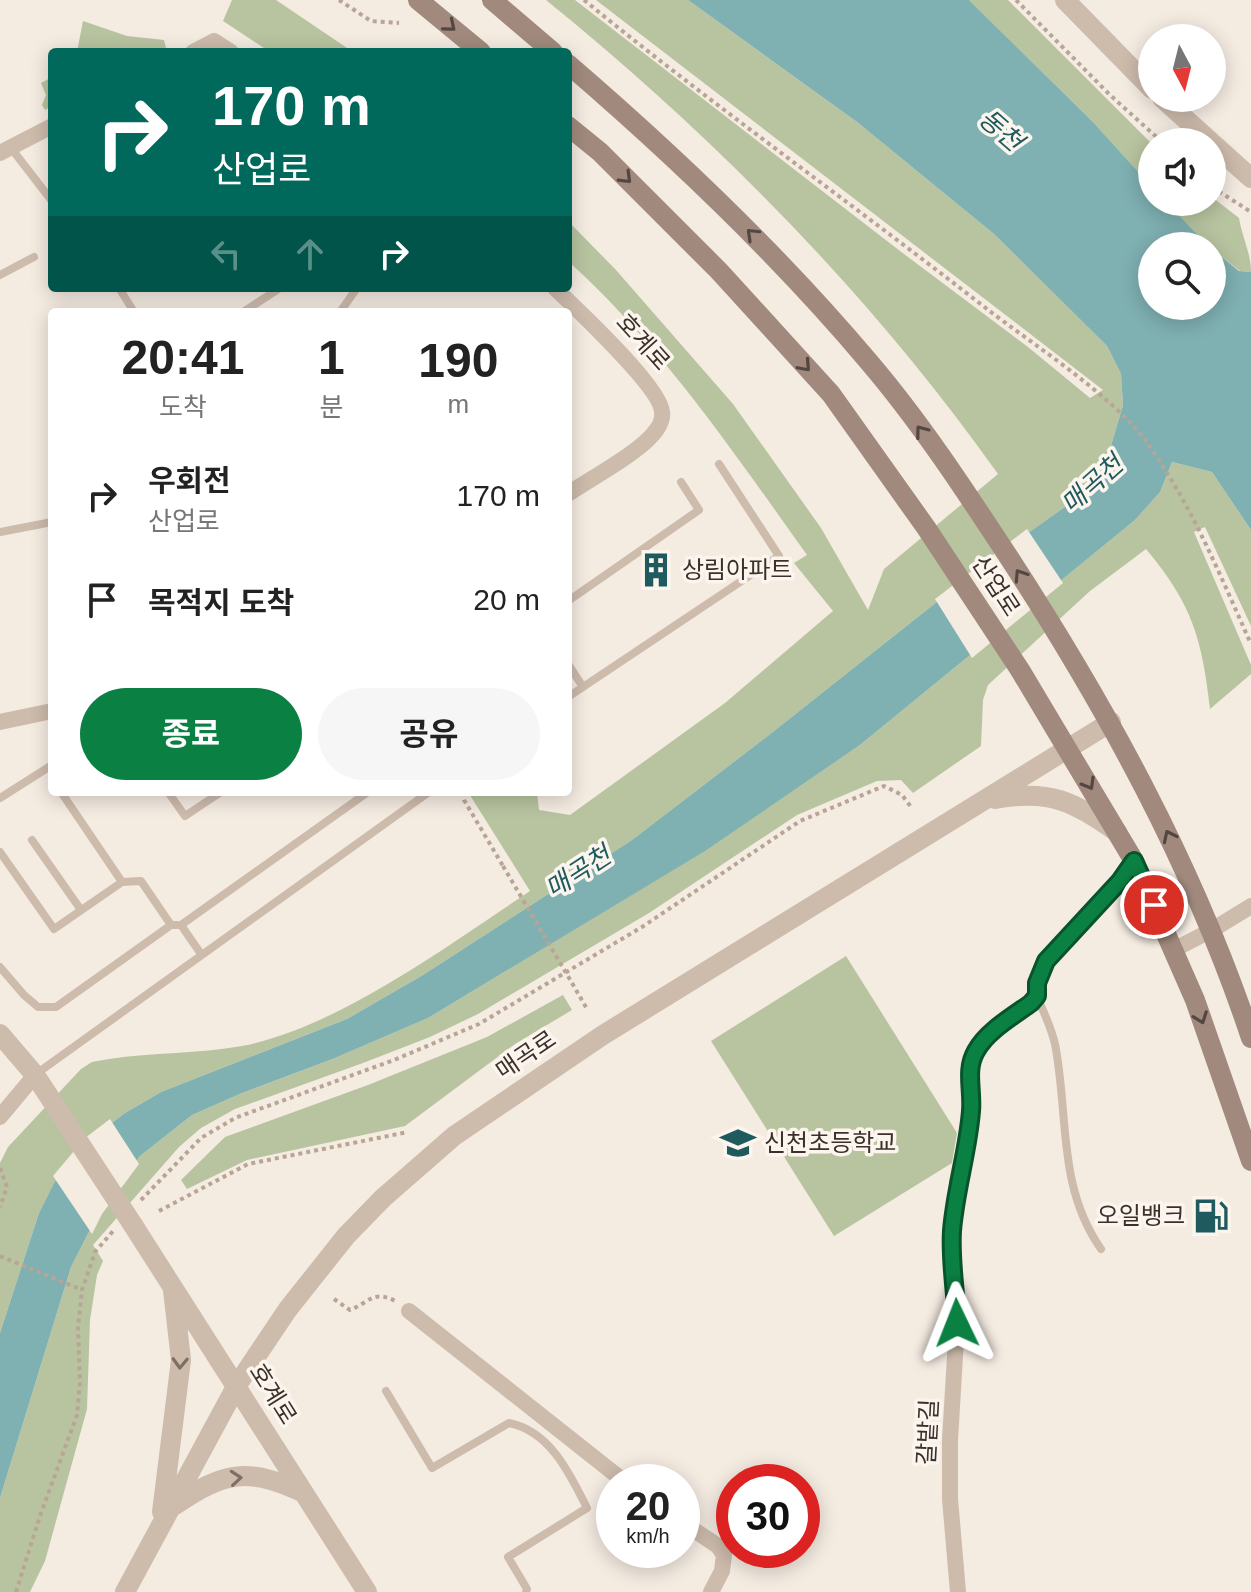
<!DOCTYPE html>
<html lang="ko">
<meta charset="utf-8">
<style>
body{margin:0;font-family:Helvetica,"Noto Sans KR",sans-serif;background:#f6f6f6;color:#222;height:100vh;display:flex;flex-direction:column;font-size:30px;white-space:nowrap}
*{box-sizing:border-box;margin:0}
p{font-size:26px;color:#767676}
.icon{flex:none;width:44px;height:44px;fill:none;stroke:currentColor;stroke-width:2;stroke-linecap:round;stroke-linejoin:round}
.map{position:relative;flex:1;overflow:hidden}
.panel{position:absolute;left:48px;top:308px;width:524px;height:488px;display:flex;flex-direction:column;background:#fff;border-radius:8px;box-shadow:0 4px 20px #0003}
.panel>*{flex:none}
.hud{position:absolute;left:48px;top:48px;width:524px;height:244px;border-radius:8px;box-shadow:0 4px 20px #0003;background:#00695c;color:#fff;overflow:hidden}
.needle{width:52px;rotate:173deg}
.fabs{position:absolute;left:1138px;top:24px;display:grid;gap:16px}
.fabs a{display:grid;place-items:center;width:88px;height:88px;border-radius:50%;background:#fff;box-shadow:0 4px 20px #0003;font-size:40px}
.speed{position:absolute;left:596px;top:1464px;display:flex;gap:16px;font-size:40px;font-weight:700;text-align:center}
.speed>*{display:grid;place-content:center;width:104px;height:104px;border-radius:50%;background:#fff;box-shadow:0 4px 20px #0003;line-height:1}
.speed small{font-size:20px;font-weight:400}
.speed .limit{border:12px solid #d22;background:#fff;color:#111}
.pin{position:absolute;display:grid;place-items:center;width:68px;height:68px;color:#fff;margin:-34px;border:4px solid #fff;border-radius:50%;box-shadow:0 2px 8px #0007}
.me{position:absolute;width:88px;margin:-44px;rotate:358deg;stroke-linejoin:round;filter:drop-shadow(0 0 6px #0008)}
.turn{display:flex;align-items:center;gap:28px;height:168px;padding:0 32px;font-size:36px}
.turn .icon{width:104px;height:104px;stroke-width:2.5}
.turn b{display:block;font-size:56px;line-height:68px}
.lanes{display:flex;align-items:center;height:76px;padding:0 32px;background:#0003;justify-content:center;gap:40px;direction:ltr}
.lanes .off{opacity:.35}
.eta{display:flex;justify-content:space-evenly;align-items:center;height:136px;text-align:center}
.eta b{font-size:48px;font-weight:700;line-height:56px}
.action{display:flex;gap:16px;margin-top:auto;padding:16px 32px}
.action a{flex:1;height:92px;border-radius:48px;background:#0b8043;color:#fff;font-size:32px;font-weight:700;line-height:92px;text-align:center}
.action a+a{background:#f6f6f6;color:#222}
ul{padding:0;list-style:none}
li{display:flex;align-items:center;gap:24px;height:104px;padding:0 32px}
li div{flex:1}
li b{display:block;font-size:30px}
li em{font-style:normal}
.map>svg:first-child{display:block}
</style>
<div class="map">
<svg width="1251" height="1592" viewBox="0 0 1251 1592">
<rect width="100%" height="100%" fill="#f4ebe1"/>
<!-- green -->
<path fill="#b8c4a0" d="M 232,0 L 276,0 L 353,52 L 270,52 L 223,21 Z
M 546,0 L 575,0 L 900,251 L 1028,347 L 1090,398 L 1103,390 L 596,0 L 688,0 L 857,122 L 994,234 L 1107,346 L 1121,374 L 1123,405 L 1106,463 L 1079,497 L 991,559 L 769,735 L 632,840 L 423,975 L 347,1019 L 161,1092 L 125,1113 L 88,1141 L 49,1193 L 39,1213 L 0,1333 L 0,1163 L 8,1147 L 81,1069 L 92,1062 L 109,1059 C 153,1052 198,1054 242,1046 C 337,1028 450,944 530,891 L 468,792 L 537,792 L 539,810 L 570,815 L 725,703 L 833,611 L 794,563 L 807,555 C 734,453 662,346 568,261 L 568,221 L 616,270 L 733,404 L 821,528 L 868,610 L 884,569 L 998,474 C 871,295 716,138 546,0 Z
M 969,0 L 1008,0 L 1152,144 L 1152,187 L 1093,122 Z
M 83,21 L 127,36 L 164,40 L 166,48 L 157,52 L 77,52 Z
M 52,77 L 52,106 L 45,110 L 42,105 L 46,95 L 41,83 Z
M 1212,197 L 1239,218 C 1242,237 1251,253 1251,272 L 1240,271 L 1212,249 L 1212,246 L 1200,240 L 1166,202 L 1212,202 Z
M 1172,462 L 1212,472 L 1251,530 L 1251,626 L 1205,527 L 1194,532 L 1251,665 L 1251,674 L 1210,709 C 1202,638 1192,604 1146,549 L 1090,591 L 988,685 L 983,700 L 981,746 L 913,793 L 901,780 L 877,781 L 797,815 L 649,913 L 478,1014 L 430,1037 L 363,1063 L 235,1109 L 201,1128 L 179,1147 L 93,1245 L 103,1261 L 97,1275 L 90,1320 L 87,1409 L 45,1561 L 30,1592 L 0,1592 L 0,1498 L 71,1267 L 99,1212 L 140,1156 L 192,1115 L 242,1093 L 335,1058 L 428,1018 L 704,851 L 860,745 L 1135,520 L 1160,492 Z
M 846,956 L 957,1133 L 952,1163 L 834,1236 L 711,1041 Z
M 563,995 L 572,1010 L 515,1044 L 405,1126 L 247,1160 L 187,1189 L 181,1180 L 225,1137 L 368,1085 L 487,1037 Z"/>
<!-- water -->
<path fill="#7fb0b2" d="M 688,0 L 969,0 L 1093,122 L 1152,187 L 1152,202 L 1166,202 L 1208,246 L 1152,246 L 1152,306 L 1212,306 L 1212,249 L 1239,271 L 1251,272 L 1251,530 L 1212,472 L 1172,462 L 1160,492 L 1135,520 L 860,745 L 705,851 L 428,1018 L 335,1058 L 242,1093 L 192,1115 L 140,1156 L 99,1212 L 71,1267 L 0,1498 L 0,1333 L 39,1213 L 49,1193 L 62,1169 L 88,1141 L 125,1113 L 161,1092 L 347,1019 L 423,975 L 632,840 L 769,735 L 991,559 L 1079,497 L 1106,463 L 1123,405 L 1121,374 L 1107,346 L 994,234 L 857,122 Z"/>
<!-- pier -->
<path fill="#f4ebe1" d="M 1027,529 L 1063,583 L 972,658 L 935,599 Z
M 110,1119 L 139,1164 L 102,1214 L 92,1234 L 53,1176 L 85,1138 Z"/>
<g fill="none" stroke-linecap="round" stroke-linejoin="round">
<!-- path -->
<path stroke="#b9a596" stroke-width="4" stroke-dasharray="4 4" stroke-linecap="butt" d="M 339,0 L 371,21 L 399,23
M 584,0 C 715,107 854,205 987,309 C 1035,346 1109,393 1145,440 C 1190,501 1220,575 1251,644
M 1016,0 L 1110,95 L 1162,142
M 1212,187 L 1251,212
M 462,792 L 464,800 L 503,866
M 572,983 L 587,1009
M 0,1168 L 7,1187 L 0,1207
M 141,1200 L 201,1138 L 235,1118 L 394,1060 L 479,1024 L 642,927 L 800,821 L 884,786 L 902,795 L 911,807
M 159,1211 L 248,1164 L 408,1132
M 0,1256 L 82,1290
M 334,1299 L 350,1310 C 370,1302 374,1289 397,1302
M 16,1592 L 40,1516 L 77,1415 L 80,1382 L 78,1327 L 82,1290 L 95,1252 L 114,1230"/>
<!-- service -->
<path stroke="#cdbbac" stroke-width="8" d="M 11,148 L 52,201
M 0,275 L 34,257
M 119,288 L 134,312
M 243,312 L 280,288
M 340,312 L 357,288
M 0,532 L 52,522
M 568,601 L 699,510 L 681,482
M 568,664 L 583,687
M 568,697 L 779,556 L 719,464
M 61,792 L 122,882
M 168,792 L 185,816 L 221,792
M 0,798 L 52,765
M 32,840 L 81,910
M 0,852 L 54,929 L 122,882 L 141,881 L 171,925
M 201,954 L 181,925 L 368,792
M 0,967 L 24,995 L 38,1007 L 56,1007 L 171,925 L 177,925
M 1037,997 C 1044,1012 1051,1027 1055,1044 C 1069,1116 1057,1186 1101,1249
M 36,1074 L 429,792
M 386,1391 L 432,1468 L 509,1423 C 550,1431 570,1474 587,1508 L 508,1557 L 527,1589 L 526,1592"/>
<!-- minor -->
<path stroke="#cdbbac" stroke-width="16" d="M 193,52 L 214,41 L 231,52
M 0,153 L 52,126
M 555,288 C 576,309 661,387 662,412 C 663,418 660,425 657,429 C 643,451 591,478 568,494
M 0,722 L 52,711
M 1175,949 L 1212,930 L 1251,906
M 0,1117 L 35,1075
M 409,1311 L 625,1482
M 682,1522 L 718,1546 L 724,1555 L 722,1571 L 711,1592
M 958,1592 L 950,1499 L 950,1440 L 957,1323 L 952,1228 L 956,1212 L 957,1182 L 972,1108 L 969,1067 L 975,1051 L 985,1039 L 1031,1003 L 1037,996 L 1037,983 L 1046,961 L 1120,881 L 1134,861"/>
<!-- tertiary -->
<path stroke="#cdbbac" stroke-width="20" d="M 1065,0 L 1152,89
M 1162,98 L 1211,142
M 1212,143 L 1251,178
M 995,799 C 1050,789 1072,801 1117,832
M 0,1034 L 35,1075
M 133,1225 L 367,1592
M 175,1505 C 225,1471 248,1467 304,1493
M 162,1512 L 181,1360 L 173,1290
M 125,1592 L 237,1385 L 288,1309 L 346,1236 L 383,1198 L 454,1136 L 603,1035 L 1111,722"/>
<!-- secondary -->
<path stroke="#a18a7d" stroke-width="20" d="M 418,0 L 481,52
M 492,0 L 553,52
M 568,64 C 675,156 778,254 869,362 C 921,423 966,492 1010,559 C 1108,710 1194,867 1251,1038
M 568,126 L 600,152 L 719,271 L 831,394 L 927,529 L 1020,670 L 1134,861 L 1195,1000 L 1251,1161"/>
<!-- path-bridge -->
<path stroke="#b9a596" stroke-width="4" stroke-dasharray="4 4" stroke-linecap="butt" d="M 503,866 L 572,983"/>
<!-- tertiary-bridge -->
<path stroke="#cdbbac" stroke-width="20" d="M 35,1075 L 133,1225"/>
</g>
<!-- one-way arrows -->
<defs><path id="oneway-chevron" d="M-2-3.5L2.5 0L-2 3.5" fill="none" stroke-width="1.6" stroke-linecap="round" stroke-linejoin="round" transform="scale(2)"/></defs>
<g stroke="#544640">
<use href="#oneway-chevron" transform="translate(450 26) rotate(40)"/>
<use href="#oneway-chevron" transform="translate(626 178) rotate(45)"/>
<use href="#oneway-chevron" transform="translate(752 234) rotate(-136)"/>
<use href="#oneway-chevron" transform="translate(805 366) rotate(48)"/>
<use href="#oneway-chevron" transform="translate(921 431) rotate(-127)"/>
<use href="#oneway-chevron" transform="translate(1020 575) rotate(-123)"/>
<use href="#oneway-chevron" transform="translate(1089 784) rotate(60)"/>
<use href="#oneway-chevron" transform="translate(1169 836) rotate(-116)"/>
<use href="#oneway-chevron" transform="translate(1201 1018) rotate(70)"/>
</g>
<g stroke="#7d6f65">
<use href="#oneway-chevron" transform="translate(180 1363) rotate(92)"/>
<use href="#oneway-chevron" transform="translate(236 1478) rotate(-5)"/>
</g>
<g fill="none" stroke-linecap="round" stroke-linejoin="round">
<!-- route casing -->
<g stroke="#07532c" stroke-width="20">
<path id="route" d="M 957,1323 C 956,1293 950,1261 952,1231 C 955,1191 968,1151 971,1111 C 973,1090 965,1070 976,1051 C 987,1031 1013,1016 1031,1003 L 1037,996 L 1037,983 L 1046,961 L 1120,881 L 1134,861 L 1154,905"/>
</g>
<!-- route -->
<use href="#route" stroke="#0b8043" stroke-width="14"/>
</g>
<!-- icons -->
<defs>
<g id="building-bare" transform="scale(2.76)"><path d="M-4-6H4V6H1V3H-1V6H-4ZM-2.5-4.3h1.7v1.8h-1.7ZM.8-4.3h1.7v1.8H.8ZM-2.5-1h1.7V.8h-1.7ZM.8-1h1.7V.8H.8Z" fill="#1f5a5e" stroke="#fbf5ee" stroke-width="2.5" paint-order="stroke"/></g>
<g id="school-bare" transform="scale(2.76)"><path d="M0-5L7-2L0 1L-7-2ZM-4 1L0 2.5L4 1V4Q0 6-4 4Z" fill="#1f5a5e" stroke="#fbf5ee" stroke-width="2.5" paint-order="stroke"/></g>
<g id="fuel-bare" transform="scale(2.76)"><path d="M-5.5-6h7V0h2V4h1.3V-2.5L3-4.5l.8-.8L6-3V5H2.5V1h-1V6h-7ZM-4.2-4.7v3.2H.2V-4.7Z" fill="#1f5a5e" stroke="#fbf5ee" stroke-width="2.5" paint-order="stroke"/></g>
</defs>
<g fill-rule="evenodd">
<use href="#building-bare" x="656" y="570"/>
<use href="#school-bare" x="738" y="1143"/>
<use href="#fuel-bare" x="1211" y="1216"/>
</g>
<g text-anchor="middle" stroke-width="7" stroke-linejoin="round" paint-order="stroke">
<!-- street labels -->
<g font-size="24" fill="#3b302b" stroke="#fbf5ee">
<text transform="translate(643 342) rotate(48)" y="8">호계로</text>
<text transform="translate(996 586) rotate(57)" y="8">산업로</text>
<text transform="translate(526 1055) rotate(-34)" y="8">매곡로</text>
<text transform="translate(273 1394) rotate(58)" y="8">호계로</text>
<text transform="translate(928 1432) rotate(-87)" y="8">갈밭길</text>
</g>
<!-- poi labels -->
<g font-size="24" fill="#3b302b" stroke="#fbf5ee" text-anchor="start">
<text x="682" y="578">상림아파트</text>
<text x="764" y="1151">신천초등학교</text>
<text x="1185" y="1224" text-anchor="end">오일뱅크</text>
</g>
<!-- water labels -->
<g font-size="26" font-style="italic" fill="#1f5a5e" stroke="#fbf5ee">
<text transform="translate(1001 130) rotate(41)" y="9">동천</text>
<text transform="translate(1092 484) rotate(-42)" y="9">매곡천</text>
<text transform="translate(578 872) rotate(-33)" y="9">매곡천</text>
</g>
</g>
</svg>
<div class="fabs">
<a><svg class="needle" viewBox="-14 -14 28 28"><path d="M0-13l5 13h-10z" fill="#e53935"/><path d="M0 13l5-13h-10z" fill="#767676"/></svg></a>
<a><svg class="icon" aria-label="sound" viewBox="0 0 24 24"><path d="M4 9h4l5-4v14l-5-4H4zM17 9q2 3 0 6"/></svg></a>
<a><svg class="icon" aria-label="search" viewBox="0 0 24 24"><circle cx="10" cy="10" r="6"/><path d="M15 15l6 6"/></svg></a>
</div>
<div class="speed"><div>20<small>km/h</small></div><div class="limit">30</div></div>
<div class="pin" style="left:1154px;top:905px;background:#d93025"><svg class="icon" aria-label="arrive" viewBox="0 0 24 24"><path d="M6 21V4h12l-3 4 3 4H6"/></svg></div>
<svg class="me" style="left:957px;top:1323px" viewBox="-20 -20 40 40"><path d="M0-17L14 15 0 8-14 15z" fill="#0b8043" stroke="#fff" stroke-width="4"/></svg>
<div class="hud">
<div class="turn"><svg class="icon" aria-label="right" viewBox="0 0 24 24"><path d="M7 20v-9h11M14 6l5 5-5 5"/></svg><div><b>170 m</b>산업로</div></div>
<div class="lanes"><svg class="icon off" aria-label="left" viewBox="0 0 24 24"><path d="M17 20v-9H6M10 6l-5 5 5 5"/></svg><svg class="icon off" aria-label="ahead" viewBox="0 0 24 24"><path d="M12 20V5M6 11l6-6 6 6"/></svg><svg class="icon" aria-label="right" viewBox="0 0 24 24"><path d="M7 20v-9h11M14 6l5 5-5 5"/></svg></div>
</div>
<section class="panel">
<div class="eta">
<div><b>20:41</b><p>도착</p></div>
<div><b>1</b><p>분</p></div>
<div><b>190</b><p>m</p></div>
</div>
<ul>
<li><svg class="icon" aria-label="right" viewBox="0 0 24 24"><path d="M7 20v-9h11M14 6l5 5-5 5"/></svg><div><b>우회전</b><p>산업로</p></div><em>170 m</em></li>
<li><svg class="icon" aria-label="arrive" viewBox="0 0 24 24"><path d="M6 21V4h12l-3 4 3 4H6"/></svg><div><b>목적지 도착</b></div><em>20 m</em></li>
</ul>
<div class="action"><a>종료</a><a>공유</a></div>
</section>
</div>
